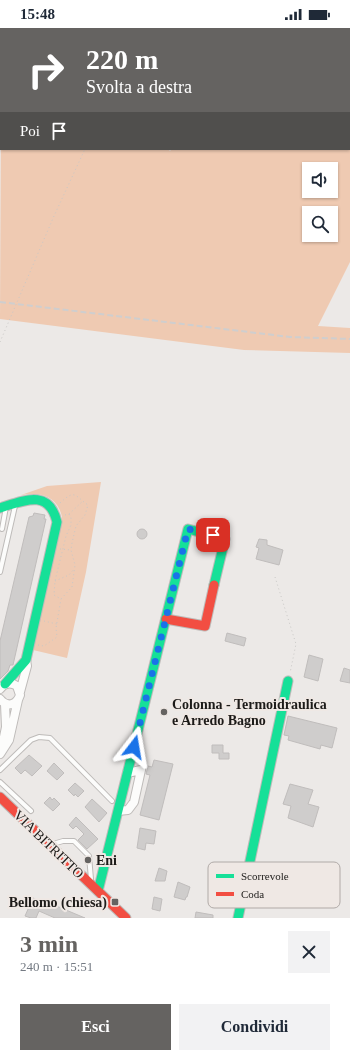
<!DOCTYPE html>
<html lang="it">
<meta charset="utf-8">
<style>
body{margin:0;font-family:Georgia,serif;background:#f2f2f3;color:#1f2937;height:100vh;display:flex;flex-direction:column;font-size:15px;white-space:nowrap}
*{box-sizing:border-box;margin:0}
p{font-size:13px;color:#747a83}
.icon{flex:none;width:22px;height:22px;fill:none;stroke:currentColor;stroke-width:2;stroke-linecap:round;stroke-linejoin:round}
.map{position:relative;height:890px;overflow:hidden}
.sheet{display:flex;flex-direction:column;background:#fff;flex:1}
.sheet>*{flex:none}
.banner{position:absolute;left:0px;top:0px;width:350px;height:122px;box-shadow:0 1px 3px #0004;background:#656361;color:#fff;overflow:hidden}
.buttons{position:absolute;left:302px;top:134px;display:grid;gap:8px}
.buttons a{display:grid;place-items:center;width:36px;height:36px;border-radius:0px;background:#fff;box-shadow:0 1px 3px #0004;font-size:20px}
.pin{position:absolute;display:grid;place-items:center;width:34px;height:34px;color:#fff;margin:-17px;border-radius:8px;box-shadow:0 2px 6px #0006}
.me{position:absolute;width:44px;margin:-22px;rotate:14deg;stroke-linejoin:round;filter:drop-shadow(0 0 3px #0008)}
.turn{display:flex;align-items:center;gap:14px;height:84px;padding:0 20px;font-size:18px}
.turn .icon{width:52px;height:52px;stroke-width:2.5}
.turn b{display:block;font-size:28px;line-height:34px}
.then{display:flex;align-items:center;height:38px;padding:0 20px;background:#0003;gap:8px;font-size:15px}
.round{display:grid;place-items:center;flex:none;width:42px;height:42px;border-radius:0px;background:#f2f2f3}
.summary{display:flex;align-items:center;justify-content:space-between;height:68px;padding:0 20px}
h1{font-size:24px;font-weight:600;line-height:30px;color:#656361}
.primary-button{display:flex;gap:8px;margin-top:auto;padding:8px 20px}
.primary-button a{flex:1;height:46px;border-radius:0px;background:#656361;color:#fff;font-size:16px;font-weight:600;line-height:46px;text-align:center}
.primary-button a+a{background:#f2f2f3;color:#1f2937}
.status{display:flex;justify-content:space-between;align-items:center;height:28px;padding:0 20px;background:#fff;direction:ltr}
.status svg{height:11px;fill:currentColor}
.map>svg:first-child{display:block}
</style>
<div class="status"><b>15:48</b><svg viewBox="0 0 49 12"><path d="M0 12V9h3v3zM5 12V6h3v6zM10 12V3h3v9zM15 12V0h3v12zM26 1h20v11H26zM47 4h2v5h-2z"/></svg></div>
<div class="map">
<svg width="350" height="890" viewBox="0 0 350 890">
<rect width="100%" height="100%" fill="#ece9e7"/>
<!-- green -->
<path fill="#efcab2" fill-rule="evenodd" d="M 202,0 L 350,0 L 350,234 L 318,298 L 350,300 L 350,325 L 244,322 L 0,291 L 1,81 L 1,121 L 168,121 L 170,123 L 172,121 L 349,121 L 349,1 ZM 309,141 L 331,141 L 331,163 L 309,163 ZM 309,185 L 331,185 L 331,207 L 309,207 Z
M 101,454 L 86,544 L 67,630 L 33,622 L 62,489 C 57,467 40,464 21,467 L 47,458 Z"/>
<!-- building -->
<path fill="#cfcdcc" stroke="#c0bdbc" d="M 34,485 L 45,487 L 44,491 L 46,491 L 13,637 L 10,637 L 8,643 L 0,651 L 0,613 L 29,489 L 33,488 Z
M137 506a5 5 0 1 1 10 0a5 5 0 1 1-10 0Z
M 259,511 L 267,512 L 267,517 L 283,522 L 279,537 L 256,531 L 259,520 L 256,519 Z
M 227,605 L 246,610 L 244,618 L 225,613 Z
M 309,627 L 323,631 L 318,653 L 304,649 Z
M 344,640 L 350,642 L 350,655 L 340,653 Z
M 288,688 L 337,700 L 332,720 L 321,717 L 320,721 L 288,712 L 289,708 L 284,707 Z
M 212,717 L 223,717 L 223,725 L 229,725 L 229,731 L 219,731 L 219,725 L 212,725 Z
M 29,727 L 42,738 L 32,748 L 25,742 L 21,746 L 15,740 Z
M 154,732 L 173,736 L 159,792 L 140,787 L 150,747 L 146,746 L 148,738 L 152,739 Z
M 54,735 L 64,745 L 57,752 L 47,743 Z
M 75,755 L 84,763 L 78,769 L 75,766 L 74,768 L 68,762 Z
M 290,756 L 313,762 L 308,776 L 319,779 L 313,799 L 288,790 L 291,778 L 283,776 Z
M 50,769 L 52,772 L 54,770 L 60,776 L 53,783 L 44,775 Z
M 92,771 L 107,785 L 99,794 L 85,779 Z
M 76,789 L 98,811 L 87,821 L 78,812 L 84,806 L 76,798 L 73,801 L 69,797 Z
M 140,800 L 156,803 L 154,816 L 146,815 L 145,822 L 137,820 Z
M 159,840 L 167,843 L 165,853 L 155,853 Z
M 178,854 L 190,859 L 187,869 L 186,869 L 185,872 L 174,869 Z
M 154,869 L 162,871 L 160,883 L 152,881 Z
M 33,870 L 46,876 L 47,874 L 85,890 L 55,890 L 39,883 L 36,890 L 31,890 L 25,888 Z
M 196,884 L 213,887 L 213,890 L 195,890 Z"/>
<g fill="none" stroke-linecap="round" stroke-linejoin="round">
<!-- lane casing -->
<g stroke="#bebbb9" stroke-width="6">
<path id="lane" d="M 2,501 L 6,479
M 0,544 L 15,478
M 0,742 L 31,712 L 39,709 L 50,710 L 112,773
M 0,754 L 31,783
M 53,816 L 63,813 L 74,813 L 89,828 L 91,851"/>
</g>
<!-- street casing -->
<g stroke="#bebbb9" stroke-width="10">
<path id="street" d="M 47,1 L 47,0
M 0,65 L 1,64
M 0,661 C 5,654 11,654 17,658 L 20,667 C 17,677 7,680 0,671
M 20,664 L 27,638 L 26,632
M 2,719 L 6,699 L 5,676
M 0,726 L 9,712 L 18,672
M 118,783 L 128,782 L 134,774 L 141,742 L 127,745"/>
</g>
<!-- fast casing -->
<g stroke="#bebbb9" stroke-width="11">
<path id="fast" d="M 0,480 C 25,472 49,461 57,494 L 26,632 L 5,656
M 98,863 L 188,501 L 225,511 L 214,557
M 238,890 L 288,653"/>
</g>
<!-- jam casing -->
<g stroke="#bebbb9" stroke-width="11">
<path id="jam" d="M 166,591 L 205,598 L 214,557
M 0,769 L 126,890"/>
</g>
<!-- path -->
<path stroke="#c9c8c6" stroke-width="1" stroke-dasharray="1 3" stroke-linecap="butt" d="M 155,1 L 156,0
M 0,314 L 54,188 L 85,121
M 60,475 C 75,461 74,467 88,477 L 85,487 L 76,498 L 72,515 L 71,522 L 75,537 L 72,559 L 61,571 L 54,567 L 55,553 L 66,508 L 71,497 L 71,490 L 69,486
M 65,487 L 69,486 L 83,473
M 60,521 L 71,522
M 275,549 L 296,616 L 290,645
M 55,553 L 69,547 L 74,541
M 44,593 L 57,596
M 38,617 L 44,618 L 57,609 L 56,600 L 61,571
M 212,839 L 237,852"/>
<!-- lane -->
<use href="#lane" stroke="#fcfcfb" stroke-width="4"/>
<!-- street -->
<use href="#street" stroke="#fcfcfb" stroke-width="8"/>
<!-- fast -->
<use href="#fast" stroke="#16e098" stroke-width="9"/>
<!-- jam -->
<use href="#jam" stroke="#f24e42" stroke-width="9"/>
<!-- rail -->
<path stroke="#cfcece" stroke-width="2" stroke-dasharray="6 3" stroke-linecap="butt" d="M 0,274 L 290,309 L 350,311"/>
</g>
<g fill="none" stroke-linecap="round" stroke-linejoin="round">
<!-- route -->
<path stroke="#1a73e8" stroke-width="7" stroke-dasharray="0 12.6" d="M 134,719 L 188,501 L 213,507"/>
</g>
<!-- markers -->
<g fill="#656361" stroke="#efe8e4" stroke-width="1.5">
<circle cx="164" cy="684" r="4"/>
<circle cx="88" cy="832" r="4"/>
<rect x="111" y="870" width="8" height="8" rx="2"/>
</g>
<g text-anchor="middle" stroke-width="4" stroke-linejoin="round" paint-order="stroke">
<!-- poi labels -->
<g font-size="14" font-weight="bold" fill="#1d1b19" stroke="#efe8e4" text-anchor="start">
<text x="172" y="681">Colonna - Termoidraulica<tspan x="172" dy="16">e Arredo Bagno</tspan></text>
<text x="96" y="837">Eni</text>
<text x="107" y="879" text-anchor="end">Bellomo (chiesa)</text>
</g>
<!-- street labels -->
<g font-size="14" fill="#1d1b19" stroke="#efe8e4">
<text transform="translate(49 816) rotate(44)" y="5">VIA BITRITTO</text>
</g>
</g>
<!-- legend -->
<rect x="208" y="834" width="132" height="46" rx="6" fill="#efe8e4" stroke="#b0aaa7" stroke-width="1"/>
<rect x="216" y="846" width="18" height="4" fill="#16e098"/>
<rect x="216" y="864" width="18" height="4" fill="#f24e42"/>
<g font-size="11" fill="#1d1b19">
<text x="241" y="852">Scorrevole</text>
<text x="241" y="870">Coda</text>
</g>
</svg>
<div class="buttons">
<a><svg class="icon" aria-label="sound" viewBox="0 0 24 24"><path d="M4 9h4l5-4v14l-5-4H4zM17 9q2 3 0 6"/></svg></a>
<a><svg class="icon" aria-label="search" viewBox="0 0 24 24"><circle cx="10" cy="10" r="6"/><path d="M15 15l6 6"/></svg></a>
</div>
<div class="pin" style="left:213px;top:507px;background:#d93025"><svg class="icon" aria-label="arrive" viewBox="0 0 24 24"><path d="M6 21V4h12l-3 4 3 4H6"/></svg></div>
<svg class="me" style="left:134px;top:719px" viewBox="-20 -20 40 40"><path d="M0-17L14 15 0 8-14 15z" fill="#1a73e8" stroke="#fff" stroke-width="4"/></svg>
<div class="banner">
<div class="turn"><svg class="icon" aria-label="right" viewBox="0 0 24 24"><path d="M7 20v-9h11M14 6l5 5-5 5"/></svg><div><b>220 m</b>Svolta a destra</div></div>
<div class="then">Poi<svg class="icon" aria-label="arrive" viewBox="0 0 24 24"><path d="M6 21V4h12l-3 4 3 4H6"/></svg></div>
</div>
</div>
<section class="sheet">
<div class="summary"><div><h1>3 min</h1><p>240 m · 15:51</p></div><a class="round"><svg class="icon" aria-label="close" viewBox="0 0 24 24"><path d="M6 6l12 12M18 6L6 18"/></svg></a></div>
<div class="primary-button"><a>Esci</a><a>Condividi</a></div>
</section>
